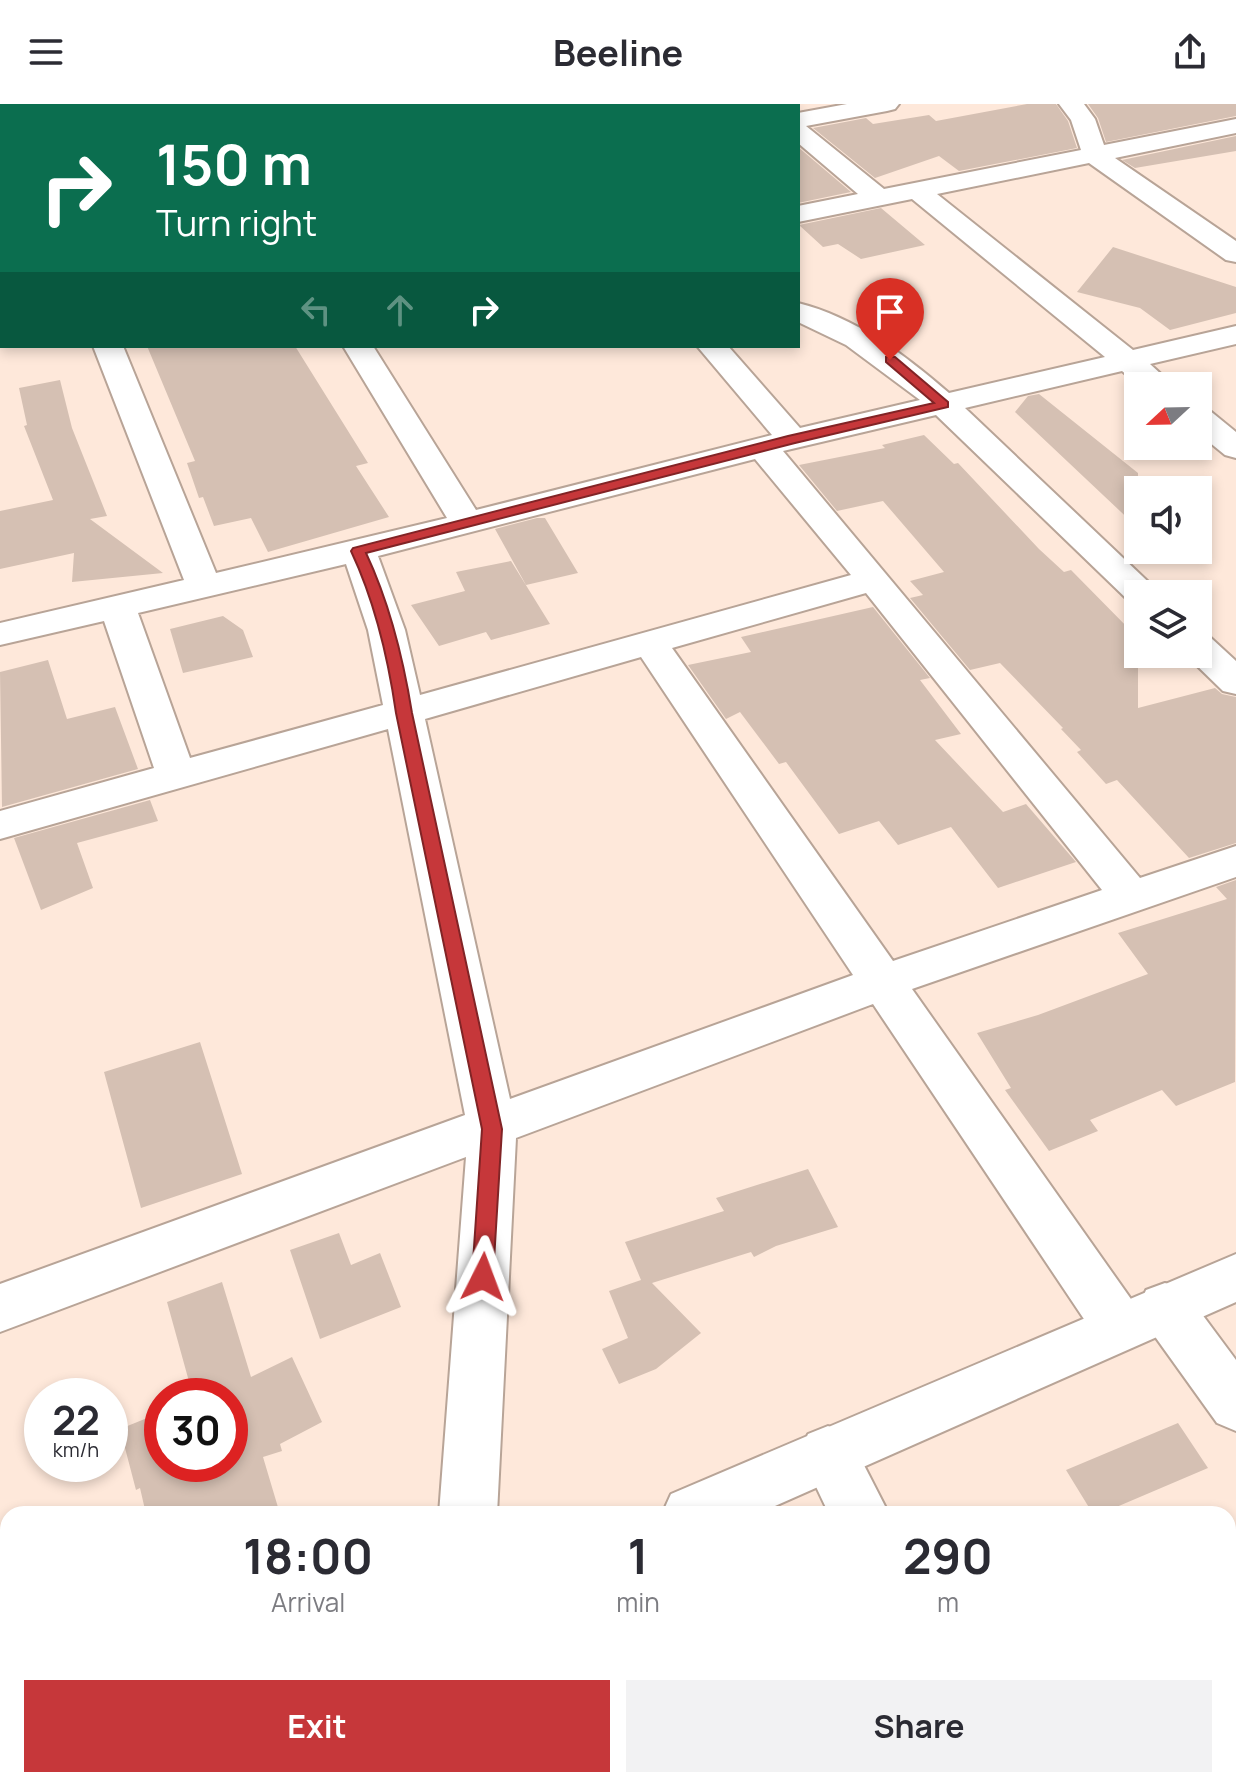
<!DOCTYPE html>
<style>
body{margin:0;font-family:Manrope,sans-serif;background:#f2f2f3;color:#2b2b33;height:100vh;display:flex;flex-direction:column;font-size:30px;white-space:nowrap}
*{box-sizing:border-box;margin:0}
p{font-size:26px;color:#7c7c81}
.icon{flex:none;width:44px;height:44px;fill:none;stroke:currentColor;stroke-width:2;stroke-linecap:round;stroke-linejoin:round}
.map{position:relative;flex:1;overflow:hidden}
.details{position:absolute;left:0px;top:1402px;width:1236px;height:282px;display:flex;flex-direction:column;background:#fff;border-radius:24px 24px 0 0;box-shadow:0 4px 12px #0003}
.details>*{flex:none}
.hud{position:absolute;left:0px;top:0px;width:800px;height:244px;box-shadow:0 4px 12px #0003;background:#0b6e4f;color:#fff;overflow:hidden}
.needle{width:52px;rotate:248deg}
.controls{position:absolute;left:1124px;top:268px;display:grid;gap:16px}
.controls a{display:grid;place-items:center;width:88px;height:88px;border-radius:0px;background:#fff;box-shadow:0 4px 12px #0003;font-size:40px}
.speed{position:absolute;left:24px;top:1274px;display:flex;gap:16px;font-size:40px;font-weight:700;text-align:center}
.speed>*{display:grid;place-content:center;width:104px;height:104px;border-radius:50%;background:#fff;box-shadow:0 4px 12px #0003;line-height:1}
.speed small{font-size:20px;font-weight:400}
.speed .limit{border:12px solid #d22;background:#fff;color:#111}
.pin{position:absolute;display:grid;place-items:center;width:68px;height:68px;color:#fff;margin:-82px -34px;border-radius:50% 50% 50% 0;rotate:-45deg;box-shadow:0 0 8px #0007}
.pin .icon{rotate:45deg}
.me{position:absolute;width:88px;margin:-44px;rotate:3deg;stroke-linejoin:round;filter:drop-shadow(0 0 6px #0008)}
.turn{display:flex;align-items:center;gap:28px;height:168px;padding:0 24px;font-size:36px}
.turn .icon{width:104px;height:104px;stroke-width:2.5}
.turn b{display:block;font-size:56px;line-height:68px}
.lanes{display:flex;align-items:center;height:76px;padding:0 24px;background:#0003;justify-content:center;gap:40px;direction:ltr}
.lanes .off{opacity:.35}
.eta{display:flex;justify-content:space-evenly;align-items:center;height:136px;text-align:center}
.eta b{font-size:48px;font-weight:700;line-height:56px}
.primary-button{display:flex;gap:16px;margin-top:auto;padding:16px 24px}
.primary-button a{flex:1;height:92px;border-radius:0px;background:#c6373a;color:#fff;font-size:32px;font-weight:700;line-height:92px;text-align:center}
.primary-button a+a{background:#f2f2f3;color:#2b2b33}
header{display:flex;justify-content:space-between;align-items:center;height:104px;padding:0 24px;background:#fff;font-size:36px;font-weight:700}
.map>svg:first-child{display:block}
</style>
<header><svg class="icon" aria-label="menu" viewBox="0 0 24 24"><path d="M4 6h16M4 12h16M4 18h16"/></svg>Beeline<svg class="icon" aria-label="share" viewBox="0 0 24 24"><path d="M12 15V3M7 8l5-5 5 5M5 13v7h14v-7"/></svg></header>
<div class="map">
<svg width="1236" height="1683" viewBox="0 0 1236 1683">
<rect width="100%" height="100%" fill="#fee8da"/>
<!-- building -->
<path fill="#d5c0b3" d="M 1027,0 L 1056,0 L 1068,17 L 1077,44 L 959,67 L 939,52 L 875,74 L 813,24 L 866,14 L 873,20 L 929,11 L 936,17 Z
M 1088,0 L 1236,0 L 1236,12 L 1106,38 L 1098,14 Z
M 1236,32 L 1236,47 L 1135,64 L 1122,56 Z
M 798,43 L 851,88 L 798,99 Z
M 881,104 L 925,141 L 861,155 L 838,140 L 823,143 L 799,121 Z
M 1113,143 L 1236,183 L 1236,209 L 1170,226 L 1140,204 L 1077,188 Z
M 147,242 L 295,242 L 368,359 L 356,362 L 389,413 L 268,448 L 251,414 L 214,422 L 203,393 L 199,394 L 187,359 L 195,357 Z
M 60,276 L 72,324 L 107,412 L 90,415 L 163,469 L 72,478 L 74,449 L 0,465 L 0,407 L 53,396 L 24,322 L 27,321 L 19,284 Z
M 1039,290 L 1138,369 L 1138,424 L 1015,308 L 1028,292 Z
M 924,331 L 954,360 L 958,359 L 1039,445 L 1064,468 L 1071,466 L 1138,534 L 1138,604 L 1215,584 L 1222,590 L 1236,593 L 1236,739 L 1189,754 L 1117,676 L 1106,680 L 1077,648 L 1081,646 L 1061,625 L 1063,624 L 1000,559 L 970,566 L 910,494 L 923,491 L 910,477 L 944,468 L 883,397 L 837,407 L 799,361 L 885,344 L 882,341 Z
M 537,414 L 545,414 L 578,469 L 526,481 L 495,425 Z
M 511,457 L 550,520 L 491,536 L 486,528 L 439,542 L 411,501 L 465,487 L 456,468 Z
M 873,503 L 930,574 L 920,576 L 961,630 L 935,636 L 1003,708 L 1026,700 L 1076,758 L 998,784 L 951,723 L 898,741 L 879,717 L 839,730 L 786,658 L 779,660 L 740,608 L 726,615 L 688,561 L 751,548 L 741,533 Z
M 223,512 L 243,526 L 253,553 L 183,569 L 170,525 Z
M 48,556 L 67,615 L 115,603 L 138,665 L 2,703 L 0,568 Z
M 150,696 L 158,717 L 77,739 L 93,784 L 41,806 L 14,734 Z
M 1236,776 L 1235,978 L 1176,1002 L 1162,986 L 1090,1016 L 1098,1027 L 1049,1047 L 1005,986 L 1011,984 L 977,929 L 1038,911 L 1148,870 L 1118,829 L 1227,795 L 1216,783 Z
M 200,938 L 242,1070 L 141,1104 L 104,968 Z
M 808,1065 L 838,1123 L 776,1142 L 754,1153 L 751,1148 L 652,1179 L 701,1229 L 656,1265 L 619,1280 L 602,1245 L 628,1234 L 609,1187 L 641,1176 L 625,1138 L 724,1107 L 716,1094 Z
M 339,1129 L 351,1161 L 380,1149 L 401,1203 L 320,1235 L 290,1146 Z
M 222,1178 L 251,1273 L 292,1253 L 322,1318 L 280,1340 L 282,1347 L 263,1353 L 280,1410 L 146,1410 L 140,1384 L 136,1386 L 120,1325 L 162,1308 L 162,1360 L 230,1360 L 230,1292 L 193,1292 L 167,1198 Z
M 1178,1319 L 1208,1364 L 1100,1410 L 1093,1410 L 1066,1366 Z"/>
<g fill="none" stroke-linecap="round" stroke-linejoin="round">
<!-- street casing -->
<g stroke="#b8a497" stroke-width="4">
<path id="street" d="M 84,0 L 119,0 L 83,2 Z
M 194,0 L 218,0 L 219,2 L 195,2 Z
M 386,0 L 411,0 L 412,2 L 387,2 Z
M 569,0 L 594,0 L 595,2 L 570,2 Z
M 755,0 L 780,0 L 781,2 L 756,2 Z
M 847,0 L 899,0 L 895,5 L 887,7 L 806,22 L 884,85 L 1081,46 L 1071,16 L 1059,0 L 1084,0 L 1095,15 L 1104,41 L 1236,15 L 1236,29 L 1115,54 L 1236,137 L 1236,158 L 1226,156 L 1089,59 L 937,90 L 1133,246 L 1236,222 L 1236,240 L 1150,260 L 1174,282 L 1140,282 L 1122,267 L 965,304 L 1161,490 L 1138,490 L 1138,500 L 1130,498 L 936,311 L 783,347 L 1140,774 L 1236,742 L 1236,773 L 912,885 L 1138,1205 L 1146,1222 L 1138,1239 L 1119,1246 L 1100,1239 L 873,900 L 516,1034 L 497,1410 L 439,1410 L 466,1053 L 0,1228 L 0,1180 L 465,1011 L 388,625 L 0,735 L 0,707 L 154,664 L 104,517 L 0,541 L 0,519 L 184,476 L 93,242 L 123,242 L 216,469 L 447,414 L 343,242 L 373,242 L 476,406 L 772,331 L 697,242 L 728,242 L 800,324 L 920,296 L 846,241 L 798,218 L 798,199 C 855,213 905,251 949,289 L 1105,253 L 912,95 L 798,118 L 798,102 L 858,90 L 798,39 L 798,9 ZM 755,355 L 851,471 L 420,591 L 405,526 L 378,452 ZM 346,460 L 368,526 L 383,601 L 190,654 L 138,509 ZM 866,489 L 1102,786 L 893,857 L 672,544 ZM 641,553 L 853,871 L 510,995 L 425,615 Z
M 0,10 L 2,10 L 2,24 L 0,24 Z
M 2,82 L 2,98 L 0,99 L 0,83 Z
M 1198,304 L 1209,306 L 1236,328 L 1236,354 L 1225,351 L 1198,329 Z
M 1198,530 L 1211,534 L 1236,557 L 1236,590 L 1223,587 L 1185,550 L 1198,550 Z
M 1165,1179 L 1184,1186 L 1236,1256 L 1236,1327 L 1217,1319 L 1146,1220 L 1139,1203 L 1146,1186 Z
M 828,1322 L 848,1330 L 889,1410 L 829,1410 L 800,1349 L 808,1330 Z
M 481,1676 L 545,1676 L 547,1683 L 483,1683 Z
M 972,1676 L 1037,1676 L 1040,1683 L 975,1683 Z"/>
</g>
<!-- secondary casing -->
<g stroke="#b8a497" stroke-width="4">
<path id="secondary" d="M 1236,1150 L 1236,1198 L 757,1410 L 662,1410 L 671,1390 Z
M 40,1676 L 117,1676 L 114,1683 L 37,1683 Z"/>
</g>
<!-- street -->
<use href="#street" fill="#fff" fill-rule="evenodd"/>
<!-- secondary -->
<use href="#secondary" fill="#fff" fill-rule="evenodd"/>
</g>
<!-- route -->
<path fill="#c6373a" stroke="#812426" stroke-width="2" d="M 886,253 L 895,253 L 948,298 L 948,303 L 795,339 L 366,449 C 390,500 403,553 412,609 L 502,1025 L 493,1173 L 490,1180 L 483,1183 L 475,1180 L 472,1173 L 482,1025 L 396,609 C 388,553 375,498 351,447 L 353,444 L 788,332 L 934,299 L 886,258 Z"/>
</svg>
<div class="controls">
<a><svg class="needle" viewBox="-14 -14 28 28"><path d="M0-13l5 13h-10z" fill="#e53935"/><path d="M0 13l5-13h-10z" fill="#7c7c81"/></svg></a>
<a><svg class="icon" aria-label="sound" viewBox="0 0 24 24"><path d="M4 9h4l5-4v14l-5-4H4zM17 9q2 3 0 6"/></svg></a>
<a><svg class="icon" aria-label="layers" viewBox="0 0 24 24"><path d="M12 4l9 5-9 5-9-5zM3 14l9 5 9-5"/></svg></a>
</div>
<div class="speed"><div>22<small>km/h</small></div><div class="limit">30</div></div>
<div class="pin" style="left:890px;top:256px;background:#d93025"><svg class="icon" aria-label="arrive" viewBox="0 0 24 24"><path d="M6 21V4h12l-3 4 3 4H6"/></svg></div>
<svg class="me" style="left:483px;top:1173px" viewBox="-20 -20 40 40"><path d="M0-17L14 15 0 8-14 15z" fill="#c6373a" stroke="#fff" stroke-width="4"/></svg>
<div class="hud">
<div class="turn"><svg class="icon" aria-label="right" viewBox="0 0 24 24"><path d="M7 20v-9h11M14 6l5 5-5 5"/></svg><div><b>150 m</b>Turn right</div></div>
<div class="lanes"><svg class="icon off" aria-label="left" viewBox="0 0 24 24"><path d="M17 20v-9H6M10 6l-5 5 5 5"/></svg><svg class="icon off" aria-label="ahead" viewBox="0 0 24 24"><path d="M12 20V5M6 11l6-6 6 6"/></svg><svg class="icon" aria-label="right" viewBox="0 0 24 24"><path d="M7 20v-9h11M14 6l5 5-5 5"/></svg></div>
</div>
<section class="details">
<div class="eta">
<div><b>18:00</b><p>Arrival</p></div>
<div><b>1</b><p>min</p></div>
<div><b>290</b><p>m</p></div>
</div>
<div class="primary-button"><a>Exit</a><a>Share</a></div>
</section>
</div>
